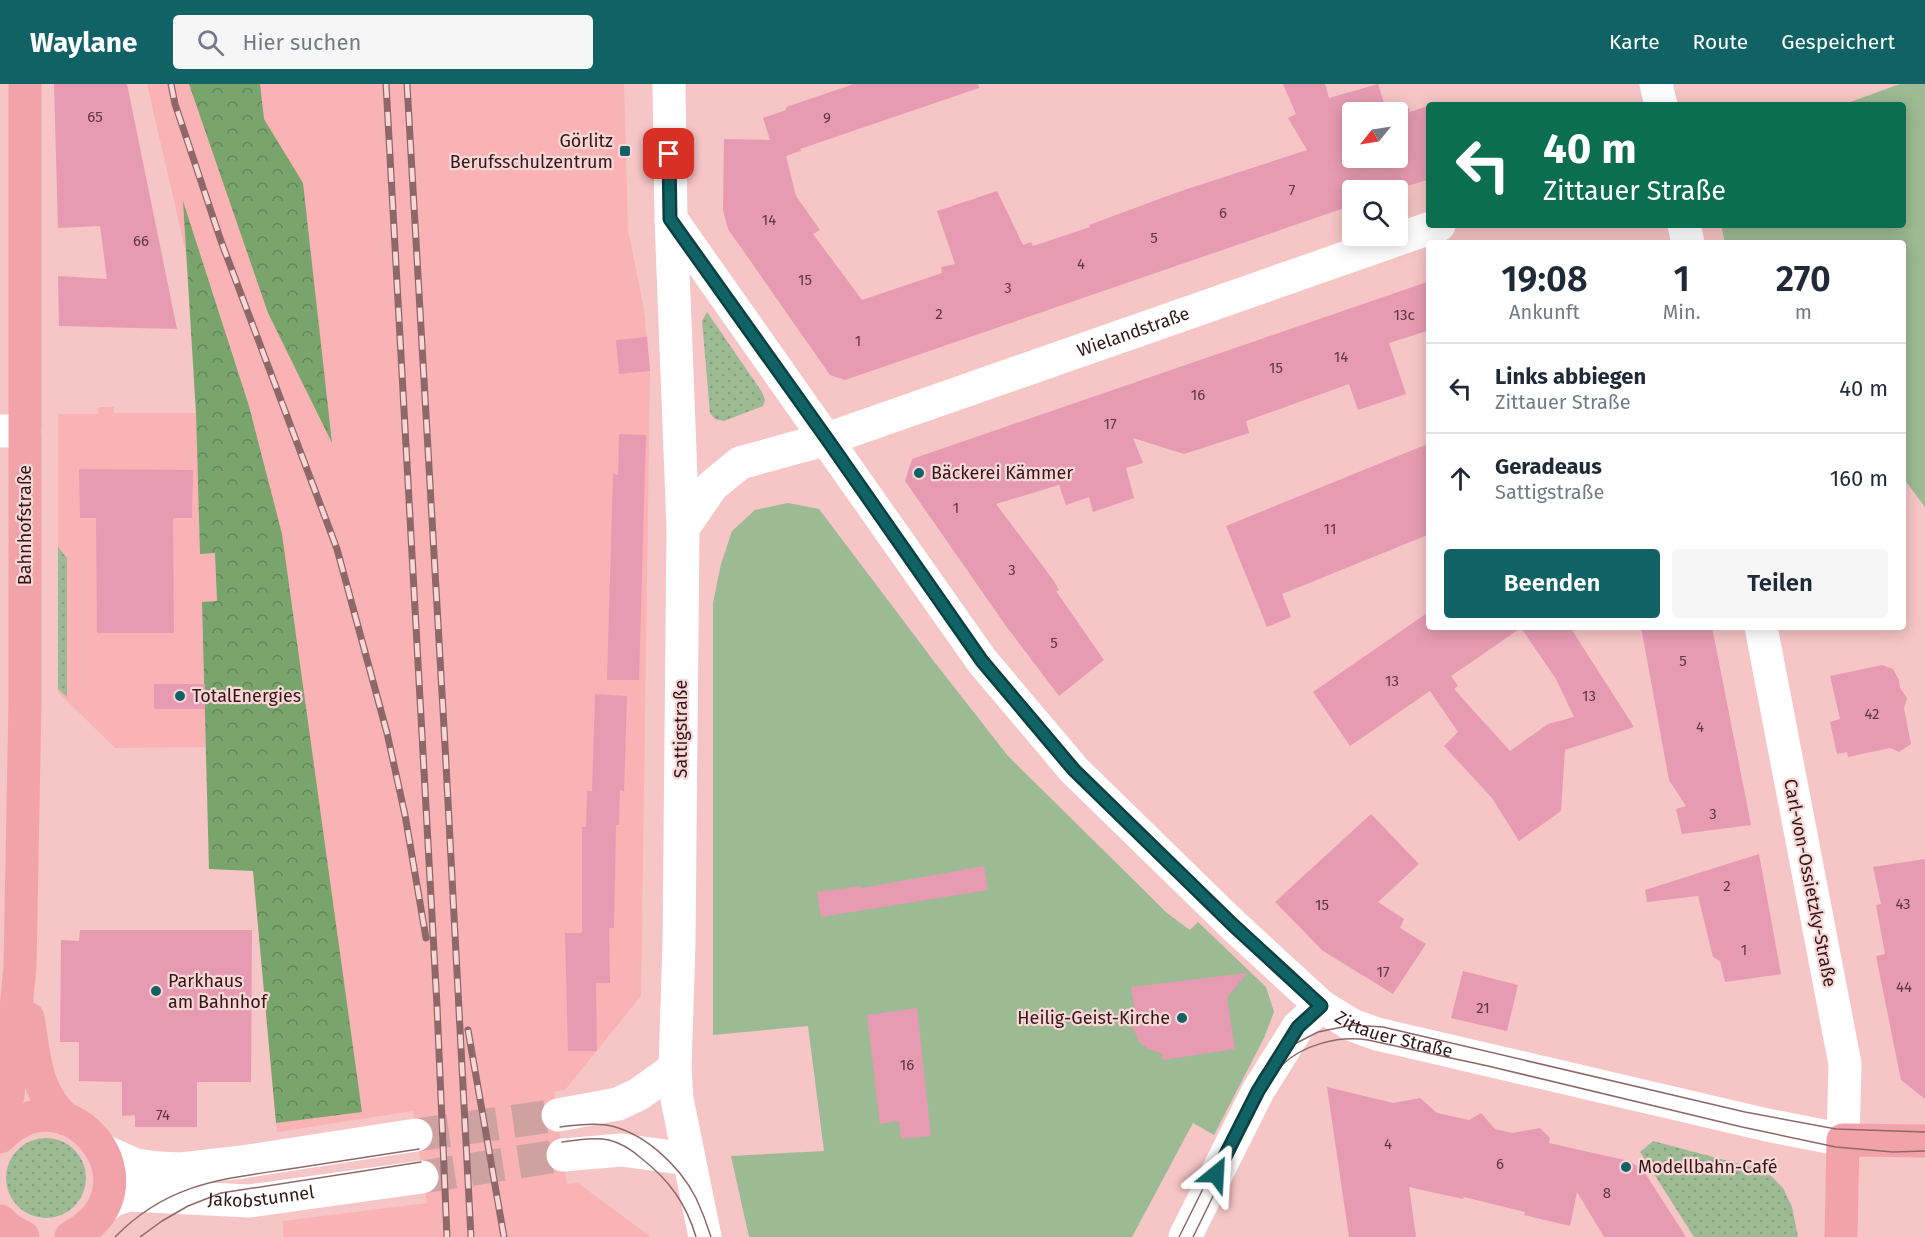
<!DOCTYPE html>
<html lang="de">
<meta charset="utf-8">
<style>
body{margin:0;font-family:"Fira Sans",sans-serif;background:#f6f6f7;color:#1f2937;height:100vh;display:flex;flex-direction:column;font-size:22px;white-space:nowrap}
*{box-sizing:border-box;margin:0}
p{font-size:20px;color:#747a83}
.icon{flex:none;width:33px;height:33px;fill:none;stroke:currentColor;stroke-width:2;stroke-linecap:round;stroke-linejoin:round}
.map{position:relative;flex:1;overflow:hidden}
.panel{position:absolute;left:1426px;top:156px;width:480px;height:390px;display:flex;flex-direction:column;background:#fff;border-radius:6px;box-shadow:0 3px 15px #0003}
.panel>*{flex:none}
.hud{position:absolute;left:1426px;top:18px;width:480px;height:126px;border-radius:6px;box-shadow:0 3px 15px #0003;background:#0b6e4f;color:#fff;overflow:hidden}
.needle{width:39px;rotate:240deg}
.tools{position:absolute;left:1342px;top:18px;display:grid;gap:12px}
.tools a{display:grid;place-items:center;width:66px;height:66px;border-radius:6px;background:#fff;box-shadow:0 3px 15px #0003;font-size:30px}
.pin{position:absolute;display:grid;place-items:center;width:51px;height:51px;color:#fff;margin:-26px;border-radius:12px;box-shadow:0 3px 9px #0006}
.me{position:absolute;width:66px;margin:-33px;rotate:27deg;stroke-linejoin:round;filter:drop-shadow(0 0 4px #0008)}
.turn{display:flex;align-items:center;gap:21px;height:126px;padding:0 18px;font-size:27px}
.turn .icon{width:78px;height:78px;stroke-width:2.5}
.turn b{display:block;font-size:42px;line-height:51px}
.eta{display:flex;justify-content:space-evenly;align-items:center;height:102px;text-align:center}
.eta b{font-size:36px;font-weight:600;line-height:42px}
.primary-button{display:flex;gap:12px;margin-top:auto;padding:12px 18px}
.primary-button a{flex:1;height:69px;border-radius:6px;background:#116265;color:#fff;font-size:24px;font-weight:600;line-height:69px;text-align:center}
.primary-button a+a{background:#f6f6f7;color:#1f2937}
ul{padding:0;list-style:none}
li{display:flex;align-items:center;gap:18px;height:90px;padding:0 18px;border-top:2px solid #e0e1e3}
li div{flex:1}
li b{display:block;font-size:22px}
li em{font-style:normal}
header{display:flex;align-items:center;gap:36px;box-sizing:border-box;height:84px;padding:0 30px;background:#116265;color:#fff}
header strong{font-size:28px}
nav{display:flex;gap:33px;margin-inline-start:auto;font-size:21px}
.search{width:420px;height:54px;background:#f6f6f7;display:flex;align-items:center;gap:15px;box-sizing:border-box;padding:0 21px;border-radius:6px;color:#747a83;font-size:22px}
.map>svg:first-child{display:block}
</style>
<header>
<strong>Waylane</strong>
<div class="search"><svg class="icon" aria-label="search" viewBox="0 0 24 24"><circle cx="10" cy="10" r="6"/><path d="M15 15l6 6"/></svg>Hier suchen</div>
<nav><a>Karte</a><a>Route</a><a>Gespeichert</a></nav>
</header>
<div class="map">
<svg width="1925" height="1153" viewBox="0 0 1925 1153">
<defs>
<pattern id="grass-dots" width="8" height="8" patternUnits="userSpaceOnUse" patternTransform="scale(1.5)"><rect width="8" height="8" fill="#9cba93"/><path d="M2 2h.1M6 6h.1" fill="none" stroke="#879f7e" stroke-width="1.8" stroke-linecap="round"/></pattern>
<pattern id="forest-crowns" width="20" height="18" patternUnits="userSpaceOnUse" patternTransform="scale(1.5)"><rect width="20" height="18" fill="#79a46b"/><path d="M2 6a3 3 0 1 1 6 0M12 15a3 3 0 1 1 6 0" fill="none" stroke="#648557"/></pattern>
</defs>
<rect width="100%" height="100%" fill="#f6c5c5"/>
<!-- built -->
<path fill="#fab3b4" d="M 147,0 L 624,0 L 628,145 L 644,225 L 650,288 L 641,912 L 565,1006 L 554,1008 L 567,1100 L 578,1099 L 651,1153 L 283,1153 L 283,1137 L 427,1119 L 413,1027 L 277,1048 L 205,251 Z
M 99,323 L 114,323 L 114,329 L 196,329 L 200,470 L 215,469 L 217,517 L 202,519 L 206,663 L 115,664 L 58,608 L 58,330 L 98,330 Z"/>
<!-- grass -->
<path fill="url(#grass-dots)" d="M 707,228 L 762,308 L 765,316 L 763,322 L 724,337 L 715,335 L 710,329 L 702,237 Z
M 58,463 L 67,474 L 67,613 L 58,605 Z
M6 1094a40 40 0 1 1 80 0a40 40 0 1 1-80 0Z
M 1653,1057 L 1751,1083 L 1771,1092 L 1783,1104 L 1792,1123 L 1798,1153 L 1694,1153 L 1640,1068 Z"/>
<!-- forest -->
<path fill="url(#forest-crowns)" d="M 189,0 L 260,0 L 264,35 L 303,99 L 332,359 L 268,229 Z
M 183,117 L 249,322 L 282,450 L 362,1028 L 276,1039 L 253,787 L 209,785 L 202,518 L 217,517 L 215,469 L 200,470 L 196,329 Z"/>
<!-- park -->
<path fill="#9cba93" d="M 1900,0 L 1925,0 L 1925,423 L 1904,395 L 1904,159 L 1725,159 L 1721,141 L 1904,141 L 1904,21 L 1842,21 Z
M 788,419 L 819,425 L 936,580 L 1008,672 L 1167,829 L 1190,846 L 1198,838 L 1266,903 L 1274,928 L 1264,954 L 1214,1051 L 1193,1039 L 1132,1153 L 749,1153 L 731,1072 L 824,1067 L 808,942 L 713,951 L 713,519 L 721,480 L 732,447 L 755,426 Z"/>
<!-- building -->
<path fill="#e69bb3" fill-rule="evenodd" d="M 54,0 L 127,0 L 177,245 L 59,242 L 58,192 L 107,195 L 100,142 L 58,144 Z
M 854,0 L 978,0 L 979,4 L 800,65 L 801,67 L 786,72 L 796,112 L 820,146 L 813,150 L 862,216 L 942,189 L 941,183 L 955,180 L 937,127 L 997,107 L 1023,161 L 1031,158 L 1033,162 L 1090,143 L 1089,141 L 1178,108 L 1307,66 L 1288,34 L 1296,30 L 1283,0 L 1325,0 L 1329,14 L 1378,0 L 1387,28 L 1353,28 L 1353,74 L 1398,74 L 1398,28 L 1396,28 L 1409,24 L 1410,28 L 1430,21 L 1430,95 L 1395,106 L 1353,106 L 1353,121 L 845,296 L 830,291 L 728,145 L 723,126 L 724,55 L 770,56 L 763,34 L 786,26 L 786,23 Z
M 1430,197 L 1430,246 L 1389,259 L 1406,310 L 1358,326 L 1349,300 L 1246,337 L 1249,349 L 1184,370 L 1133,354 L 1143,379 L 1126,384 L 1134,414 L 1093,428 L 1089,413 L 1066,421 L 1059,401 L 996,420 L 1054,497 L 1059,506 L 1056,507 L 1104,576 L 1059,612 L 1006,542 L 905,397 L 912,375 Z
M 647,253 L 650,287 L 619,290 L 616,256 Z
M 619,350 L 646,351 L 639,596 L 607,596 L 613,390 L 618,391 Z
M 1430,359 L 1430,450 L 1282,510 L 1291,533 L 1267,543 L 1226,442 Z
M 79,385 L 193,386 L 192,434 L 173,434 L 174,549 L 97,549 L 96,434 L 80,434 Z
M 1430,527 L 1430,543 L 1570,543 L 1634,643 L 1565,666 L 1561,727 L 1519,757 L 1492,714 L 1444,662 L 1458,648 L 1430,607 L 1350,662 L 1313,608 ZM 1521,544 L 1556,595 L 1574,633 L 1548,640 L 1510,667 L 1454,605 L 1458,602 L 1451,592 Z
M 1641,543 L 1712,543 L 1751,741 L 1682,750 L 1676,725 L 1686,722 L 1669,696 Z
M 1882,581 L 1893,585 L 1899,596 L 1900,604 L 1907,614 L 1904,624 L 1911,660 L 1899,668 L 1890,664 L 1848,673 L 1847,668 L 1837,670 L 1830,638 L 1840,635 L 1830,592 Z
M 154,600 L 205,600 L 205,625 L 154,625 Z
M 595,610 L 627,612 L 624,707 L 620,706 L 619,741 L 616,741 L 614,844 L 609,844 L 610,899 L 596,899 L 597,967 L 568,967 L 565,849 L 582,849 L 582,743 L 586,743 L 587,707 L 592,707 Z
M 1371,730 L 1419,780 L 1378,818 L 1404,835 L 1400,844 L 1426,860 L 1393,910 L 1323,867 L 1275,818 Z
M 1759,770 L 1781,890 L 1725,898 L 1720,877 L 1713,873 L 1698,812 L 1647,818 L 1645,806 Z
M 1925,775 L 1925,1015 L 1901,996 L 1876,872 L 1885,870 L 1876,821 L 1881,820 L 1873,783 Z
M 984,782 L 988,806 L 821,833 L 817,808 L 861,802 L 861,804 Z
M 80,846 L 252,846 L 251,998 L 197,998 L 197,1043 L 135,1043 L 135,1031 L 122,1032 L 122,998 L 79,997 L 79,958 L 60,958 L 61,856 L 79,857 Z
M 1463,887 L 1518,901 L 1507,947 L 1451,934 Z
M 1247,889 L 1227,914 L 1235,965 L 1163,976 L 1162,970 L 1147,964 L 1139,958 L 1133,944 L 1135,928 L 1131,903 Z
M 917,924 L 931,1052 L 901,1055 L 899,1037 L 880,1040 L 867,931 Z
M 1327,1003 L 1393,1019 L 1420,1014 L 1437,1029 L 1469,1036 L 1481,1029 L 1495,1045 L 1512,1049 L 1540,1044 L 1550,1054 L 1549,1059 L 1629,1077 L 1643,1086 L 1686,1153 L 1604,1153 L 1577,1108 L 1570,1142 L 1524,1131 L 1525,1128 L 1464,1113 L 1463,1115 L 1409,1103 L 1416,1153 L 1349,1153 Z"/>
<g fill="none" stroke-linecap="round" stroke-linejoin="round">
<!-- minor-tunnel -->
<path stroke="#cfa2a2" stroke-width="33" stroke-dasharray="33 16" stroke-linecap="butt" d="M 416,1051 L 558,1031
M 422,1093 L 563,1071"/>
<!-- minor -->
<g stroke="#fff" stroke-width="33">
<path d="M 669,0 L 671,135 L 683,444 L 679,860 L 675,984 L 677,1015 L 705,1153"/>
<path d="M 1656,0 L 1661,21"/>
<path id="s1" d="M 671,135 L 982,577 L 1074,686 L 1233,841 L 1321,922 L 1352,941 L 1377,950 L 1767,1041 L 1843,1056 L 1845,980 L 1761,543"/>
<path d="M 1684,141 L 1688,159"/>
<path d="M 0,347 L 25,347"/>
<path id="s2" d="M 683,444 L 712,402 L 740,379 L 827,355 L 1439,141"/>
<path d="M 558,1031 L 618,1020 L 639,1010 L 675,984"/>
<path d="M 102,1066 L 136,1081 L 159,1084 L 181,1085 L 242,1078 L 416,1051"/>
<path d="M 563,1071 L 621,1066 L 688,1075"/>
<path id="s3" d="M 103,1124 L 113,1116 L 129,1111 L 249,1117 L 422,1093"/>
<path d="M 1185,1153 L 1258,1007 L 1298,943 L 1321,922"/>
</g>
<!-- major -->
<path stroke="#f2a3a9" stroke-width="33" d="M 28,934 C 35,973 34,1006 65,1035
M 0,1046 L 8,1011 L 20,882 L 25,617 L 25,0
M 0,1053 C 67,982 165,1103 71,1153
M 0,1137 L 10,1146 L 23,1153
M 1841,1153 L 1843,1056 L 1925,1057"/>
<!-- tram -->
<path stroke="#8e6869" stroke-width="1.5" d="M 560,1043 C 575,1041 590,1039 606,1041 C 643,1047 679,1081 696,1114 C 702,1127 707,1140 711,1153
M 562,1058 C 577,1056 594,1053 609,1056 C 621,1059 632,1066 641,1074 C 669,1096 686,1119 696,1153
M 115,1153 C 169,1098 223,1095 296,1084 C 337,1078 378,1071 419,1065
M 140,1153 L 162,1137 L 188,1122 L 221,1109 L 421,1078
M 1179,1153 L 1259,992 L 1270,977 L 1283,966 L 1318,948 L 1352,941 L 1383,943 L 1745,1028 L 1836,1045 L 1925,1048
M 1193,1153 C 1212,1114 1231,1076 1250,1037 C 1258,1021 1269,994 1282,981 C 1303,961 1339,951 1368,956 L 1488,982 L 1742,1043 L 1836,1063 L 1893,1068 L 1925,1067"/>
<!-- rail casing -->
<g stroke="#8e6869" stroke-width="7">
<path id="rail" d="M 171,0 L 175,20 L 221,157 L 337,465 L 387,649 L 405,731 L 426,854
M 386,0 L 437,922 L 447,1153
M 407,0 L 445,661 L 471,1153
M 468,946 L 504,1153"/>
</g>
<!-- rail -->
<use href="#rail" stroke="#f8d7d7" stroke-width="4.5" stroke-dasharray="14" stroke-linecap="butt"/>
</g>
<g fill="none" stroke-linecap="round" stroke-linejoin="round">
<!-- route casing -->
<g stroke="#0b4042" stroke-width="15">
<path id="route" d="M 669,70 L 670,135 L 827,355 L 982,577 L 1074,686 L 1233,841 L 1321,922 L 1298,943 L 1258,1007 L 1216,1090"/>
</g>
<!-- route -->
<use href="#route" stroke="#116265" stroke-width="10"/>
</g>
<!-- markers -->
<g fill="#116265" stroke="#f8d7d7" stroke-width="2">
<rect x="619" y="61" width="12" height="12" rx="3"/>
<circle cx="919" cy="389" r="6"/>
<circle cx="180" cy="612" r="6"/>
<circle cx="156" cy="907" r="6"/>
<circle cx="1182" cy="934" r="6"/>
<circle cx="1626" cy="1083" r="6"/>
</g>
<g text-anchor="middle" stroke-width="4.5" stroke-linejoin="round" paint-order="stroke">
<!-- number labels -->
<g font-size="15" fill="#60373e">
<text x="95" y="38">65</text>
<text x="827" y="39">9</text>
<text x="1292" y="111">7</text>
<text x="1223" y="134">6</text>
<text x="769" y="141">14</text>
<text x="1154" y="159">5</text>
<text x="141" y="162">66</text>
<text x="1081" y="185">4</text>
<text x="805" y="201">15</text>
<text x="1008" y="209">3</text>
<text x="939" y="235">2</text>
<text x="1404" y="236">13c</text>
<text x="858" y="262">1</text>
<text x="1341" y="278">14</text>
<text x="1276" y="289">15</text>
<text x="1198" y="316">16</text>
<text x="1110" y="345">17</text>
<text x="956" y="429">1</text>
<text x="1330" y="450">11</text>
<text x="1012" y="491">3</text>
<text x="1054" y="564">5</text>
<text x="1683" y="582">5</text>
<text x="1392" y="602">13</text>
<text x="1589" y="617">13</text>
<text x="1872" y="635">42</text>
<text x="1700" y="648">4</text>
<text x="1713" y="735">3</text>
<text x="1727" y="807">2</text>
<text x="1903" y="825">43</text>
<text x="1322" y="826">15</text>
<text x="1744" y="871">1</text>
<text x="1383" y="893">17</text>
<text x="1904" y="908">44</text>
<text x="1483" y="929">21</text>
<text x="907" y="986">16</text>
<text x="163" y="1036">74</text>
<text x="1388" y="1065">4</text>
<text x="1500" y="1085">6</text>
<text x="1607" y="1114">8</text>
</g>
<!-- poi labels -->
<g font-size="18" fill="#331617" stroke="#f8d7d7" text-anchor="start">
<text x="613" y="63" text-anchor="end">Görlitz<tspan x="613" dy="21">Berufsschulzentrum</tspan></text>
<text x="931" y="395">Bäckerei Kämmer</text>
<text x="192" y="618">TotalEnergies</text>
<text x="168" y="903">Parkhaus<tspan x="168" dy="21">am Bahnhof</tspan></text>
<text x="1170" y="940" text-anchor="end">Heilig-Geist-Kirche</text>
<text x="1638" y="1089">Modellbahn-Café</text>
</g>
<!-- street labels -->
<g font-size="18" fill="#331617" stroke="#f8d7d7">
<text dy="6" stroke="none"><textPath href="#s2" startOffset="502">Wielandstraße</textPath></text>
<text transform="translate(25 441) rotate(-90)" y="6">Bahnhofstraße</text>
<text transform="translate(681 645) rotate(-90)" y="6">Sattigstraße</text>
<text transform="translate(1810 799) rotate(79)" y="6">Carl-von-Ossietzky-Straße</text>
<text dy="6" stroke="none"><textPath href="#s1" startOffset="1104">Zittauer Straße</textPath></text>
<text dy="6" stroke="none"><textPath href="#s3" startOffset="162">Jakobstunnel</textPath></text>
</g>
</g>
</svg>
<div class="tools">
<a><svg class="needle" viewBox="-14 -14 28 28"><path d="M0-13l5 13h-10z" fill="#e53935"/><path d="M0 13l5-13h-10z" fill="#747a83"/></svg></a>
<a><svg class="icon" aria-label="search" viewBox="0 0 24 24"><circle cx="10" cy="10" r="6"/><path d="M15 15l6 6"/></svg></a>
</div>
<div class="pin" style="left:669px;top:70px;background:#d93025"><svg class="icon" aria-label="arrive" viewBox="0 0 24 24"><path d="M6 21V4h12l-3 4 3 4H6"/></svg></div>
<svg class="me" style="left:1216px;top:1090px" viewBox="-20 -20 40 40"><path d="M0-17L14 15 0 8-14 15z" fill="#116265" stroke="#fff" stroke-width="4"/></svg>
<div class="hud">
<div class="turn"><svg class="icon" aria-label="left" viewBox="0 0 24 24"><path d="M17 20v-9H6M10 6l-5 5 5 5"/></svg><div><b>40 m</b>Zittauer Straße</div></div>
</div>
<section class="panel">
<div class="eta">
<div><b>19:08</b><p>Ankunft</p></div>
<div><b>1</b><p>Min.</p></div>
<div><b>270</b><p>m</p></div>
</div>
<ul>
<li><svg class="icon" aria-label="left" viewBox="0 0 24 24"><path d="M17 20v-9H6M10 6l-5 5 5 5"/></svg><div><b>Links abbiegen</b><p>Zittauer Straße</p></div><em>40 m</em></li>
<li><svg class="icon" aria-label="ahead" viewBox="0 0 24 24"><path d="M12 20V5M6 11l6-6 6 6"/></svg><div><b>Geradeaus</b><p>Sattigstraße</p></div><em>160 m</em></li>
</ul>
<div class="primary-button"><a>Beenden</a><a>Teilen</a></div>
</section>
</div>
